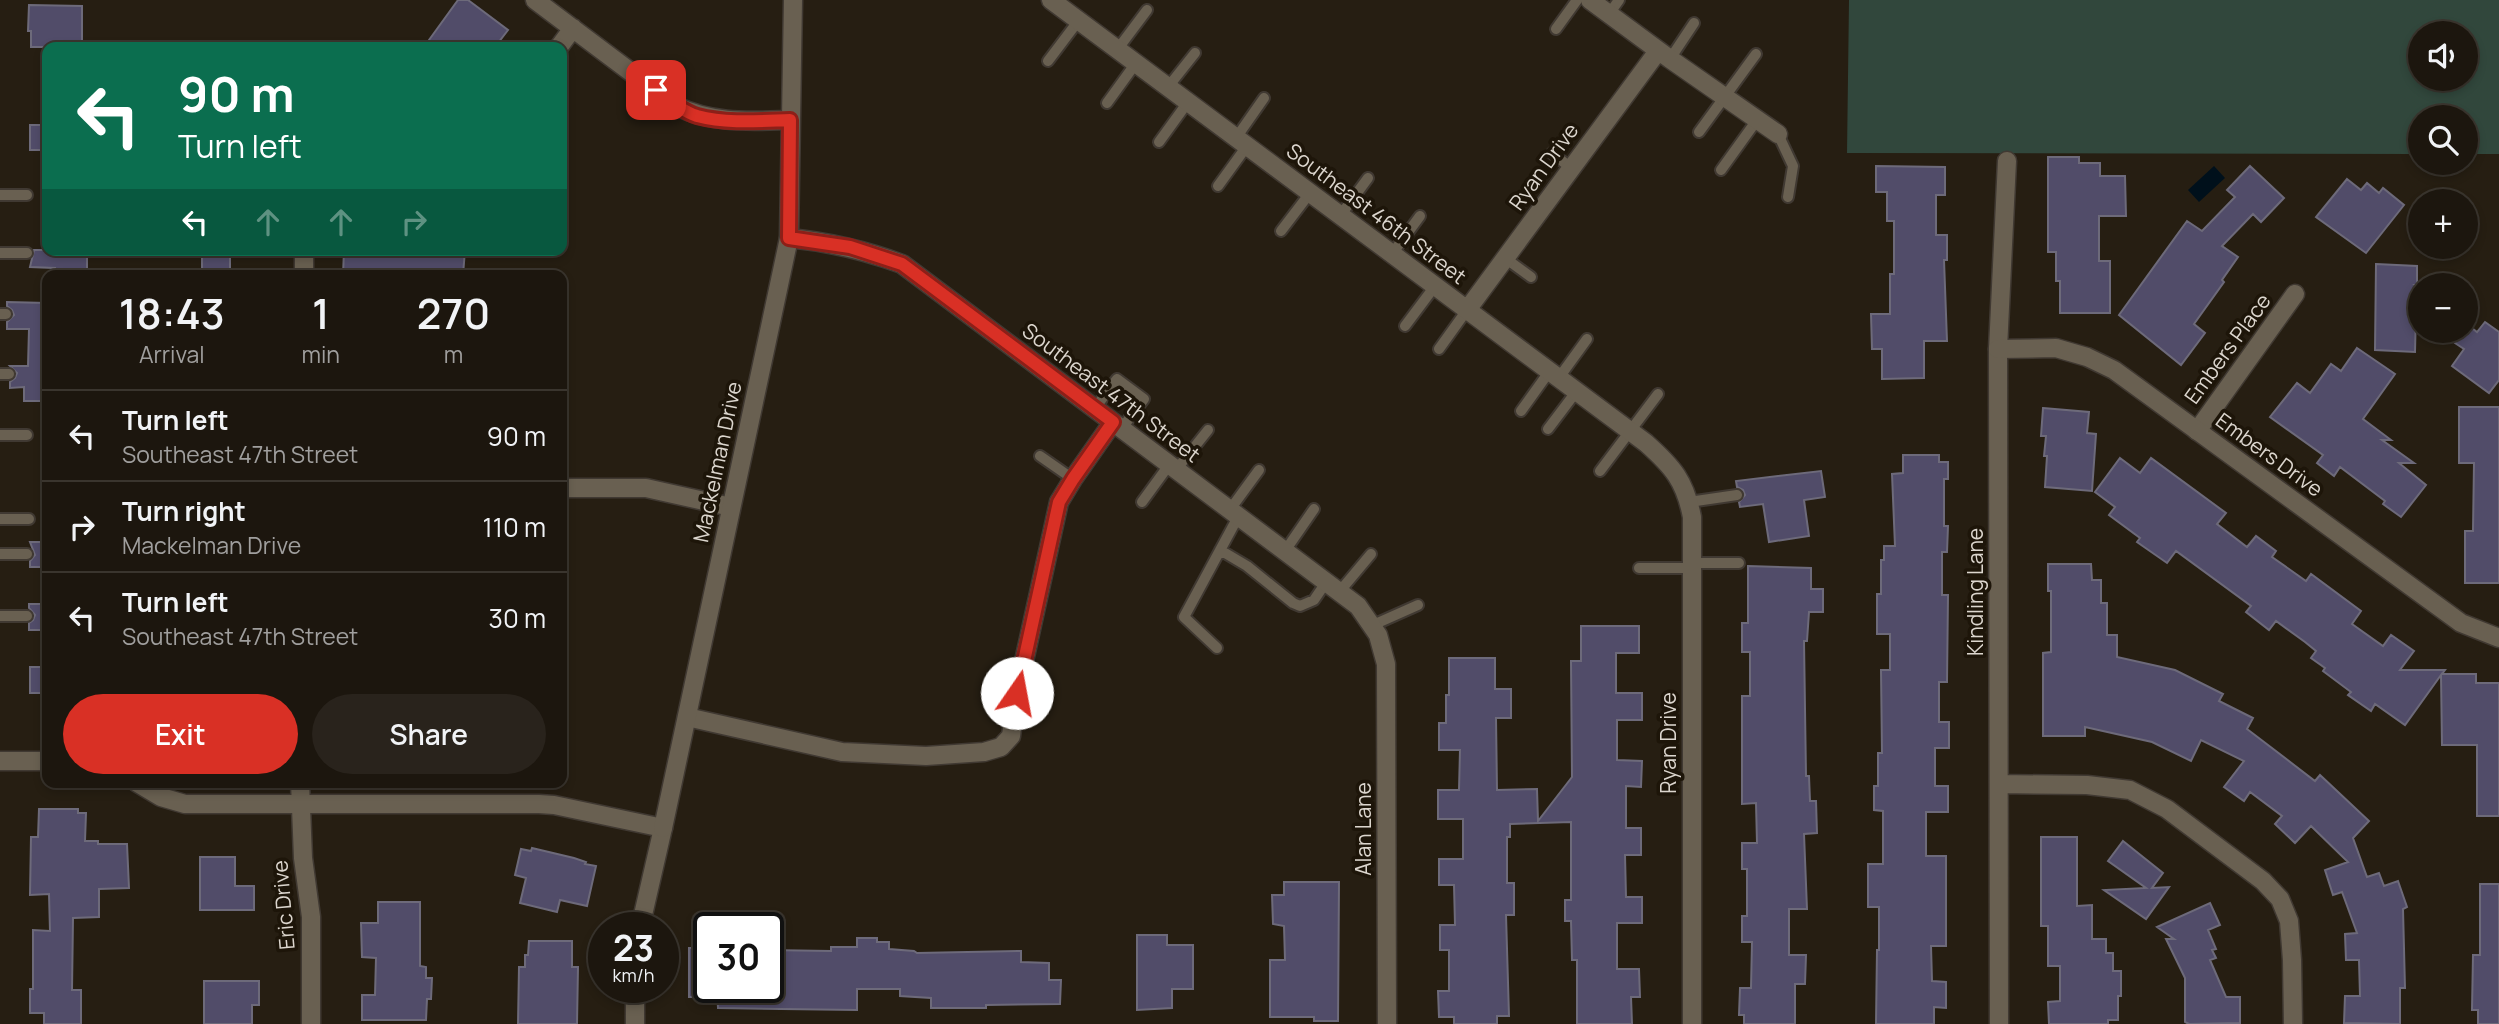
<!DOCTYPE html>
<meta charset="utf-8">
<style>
body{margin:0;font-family:Manrope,sans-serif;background:#29231c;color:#f1f3f6;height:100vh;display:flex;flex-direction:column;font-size:26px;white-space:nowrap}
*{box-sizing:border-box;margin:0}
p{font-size:23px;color:#a09f9e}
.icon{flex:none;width:38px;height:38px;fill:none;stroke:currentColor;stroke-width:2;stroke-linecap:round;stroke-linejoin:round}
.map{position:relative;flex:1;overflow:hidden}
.drawer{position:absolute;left:42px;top:270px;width:525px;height:518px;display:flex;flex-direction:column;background:#1c160e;border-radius:14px;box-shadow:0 4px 10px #0003,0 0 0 2px #3a352e}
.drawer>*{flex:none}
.guide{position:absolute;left:42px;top:42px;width:525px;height:214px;border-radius:14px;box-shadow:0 4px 10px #0003,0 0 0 2px #3a352e;background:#0b6e4f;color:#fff;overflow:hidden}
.controls{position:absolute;left:2408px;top:21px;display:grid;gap:14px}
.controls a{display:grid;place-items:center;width:70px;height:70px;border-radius:50%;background:#1c160e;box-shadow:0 4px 10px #0003,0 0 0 2px #3a352e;font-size:35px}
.speed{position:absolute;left:588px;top:912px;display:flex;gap:14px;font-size:35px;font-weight:700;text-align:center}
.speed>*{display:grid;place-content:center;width:91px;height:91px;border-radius:50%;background:#1c160e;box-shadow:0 4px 10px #0003,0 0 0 2px #3a352e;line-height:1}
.speed small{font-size:18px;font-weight:400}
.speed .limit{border:4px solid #111;border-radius:10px;background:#fff;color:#111}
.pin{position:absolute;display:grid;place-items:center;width:60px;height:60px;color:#fff;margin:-30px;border-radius:14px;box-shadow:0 4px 10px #0006}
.me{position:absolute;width:77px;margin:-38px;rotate:12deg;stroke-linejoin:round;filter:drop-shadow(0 0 5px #0008)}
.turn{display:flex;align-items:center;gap:24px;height:147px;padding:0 21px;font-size:32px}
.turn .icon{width:91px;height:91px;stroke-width:2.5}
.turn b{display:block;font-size:49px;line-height:60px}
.lanes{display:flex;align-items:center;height:66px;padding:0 21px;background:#0003;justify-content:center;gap:35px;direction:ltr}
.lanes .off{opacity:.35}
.eta{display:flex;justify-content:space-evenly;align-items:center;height:119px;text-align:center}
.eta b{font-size:42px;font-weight:600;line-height:49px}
.action{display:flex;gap:14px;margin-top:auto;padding:14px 21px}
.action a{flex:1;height:80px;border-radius:42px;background:#d93025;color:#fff;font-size:28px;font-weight:600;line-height:80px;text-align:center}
.action a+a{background:#29231c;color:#f1f3f6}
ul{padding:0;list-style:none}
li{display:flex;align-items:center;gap:21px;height:91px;padding:0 21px;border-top:2px solid #3a352e}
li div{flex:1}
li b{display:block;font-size:26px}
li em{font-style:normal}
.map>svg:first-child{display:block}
</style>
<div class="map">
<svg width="2499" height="1024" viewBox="0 0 2499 1024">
<rect width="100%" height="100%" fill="#261e12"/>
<!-- green -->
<path fill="#31473c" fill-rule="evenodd" d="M 1849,0 L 2499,0 L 2499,154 L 2466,154 L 2466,117 L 2420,117 L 2420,154 L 1847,153 ZM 2420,33 L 2466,33 L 2466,79 L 2420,79 Z"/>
<!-- water -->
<path fill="#00101b" d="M 2214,166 L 2225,178 L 2199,202 L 2188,190 Z"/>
<!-- building -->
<path fill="#514c69" stroke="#6d6a7a" stroke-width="2" d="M 458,0 L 468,0 L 508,30 L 495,47 L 438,47 L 429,40 Z
M 29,5 L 82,6 L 82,47 L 31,47 L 31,31 L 28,31 Z
M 30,125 L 47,125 L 47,150 L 30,150 Z
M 2048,157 L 2079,157 L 2079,163 L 2100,163 L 2100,176 L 2125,176 L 2126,216 L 2099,216 L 2099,261 L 2110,261 L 2110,313 L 2060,313 L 2060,281 L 2056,281 L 2056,252 L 2048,252 Z
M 1876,166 L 1945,167 L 1945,195 L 1936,195 L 1936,235 L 1947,235 L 1947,260 L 1944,260 L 1947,341 L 1924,341 L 1924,378 L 1882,379 L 1882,349 L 1872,349 L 1871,314 L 1890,314 L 1890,274 L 1894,274 L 1894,221 L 1887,221 L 1887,192 L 1876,192 Z
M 2250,166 L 2284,198 L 2261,222 L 2253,214 L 2222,246 L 2238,257 L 2222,280 L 2224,282 L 2194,324 L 2205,333 L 2181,365 L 2119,315 L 2187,221 L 2202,231 L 2235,197 L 2227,190 Z
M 2347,179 L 2361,190 L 2367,183 L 2379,193 L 2383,188 L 2404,205 L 2366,253 L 2316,217 Z
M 34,250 L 87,250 L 87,275 L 55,275 L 55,268 L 30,267 Z
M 202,250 L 230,250 L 230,275 L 202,275 Z
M 344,250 L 465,250 L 463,275 L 343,275 Z
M 2376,264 L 2417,266 L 2417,285 L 2415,285 L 2420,289 L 2420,311 L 2416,311 L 2415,352 L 2375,350 Z
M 7,302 L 47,303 L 47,401 L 24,401 L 24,387 L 10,388 L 10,382 L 15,378 L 17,373 L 10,366 L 28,366 L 29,329 L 7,329 L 7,322 L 14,315 L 12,310 L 7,306 Z
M 2485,322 L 2499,332 L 2499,380 L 2489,393 L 2452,366 L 2464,349 L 2455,343 L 2468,325 L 2477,332 Z
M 2357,348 L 2395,374 L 2363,419 L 2391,440 L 2382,440 L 2414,463 L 2399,463 L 2426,485 L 2401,517 L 2383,504 L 2385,501 L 2340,467 L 2334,476 L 2317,463 L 2323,455 L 2270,417 L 2297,383 L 2310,393 L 2331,364 L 2341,371 Z
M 2459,407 L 2499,407 L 2499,583 L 2465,583 L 2465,531 L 2473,531 L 2474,463 L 2459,463 Z
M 2043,408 L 2089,412 L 2087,433 L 2096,434 L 2092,491 L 2045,487 L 2047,456 L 2044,456 L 2046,436 L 2041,436 Z
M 1903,455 L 1939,455 L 1939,462 L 1948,462 L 1948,479 L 1944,479 L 1944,526 L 1948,526 L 1947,552 L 1942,552 L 1942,595 L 1948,595 L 1947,682 L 1939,682 L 1939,722 L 1949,722 L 1949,748 L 1935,748 L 1935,786 L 1948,786 L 1948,812 L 1926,812 L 1926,856 L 1946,856 L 1946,946 L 1931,946 L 1932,981 L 1946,982 L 1946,1008 L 1934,1007 L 1934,1024 L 1876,1024 L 1877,950 L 1879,950 L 1879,907 L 1868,907 L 1868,864 L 1883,864 L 1883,811 L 1874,810 L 1874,786 L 1878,786 L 1878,753 L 1882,753 L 1881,670 L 1890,670 L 1890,634 L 1877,634 L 1877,594 L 1881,594 L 1881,560 L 1884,560 L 1884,546 L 1895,546 L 1892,474 L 1903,473 Z
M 2120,458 L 2140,473 L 2151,458 L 2226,513 L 2217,524 L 2247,547 L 2256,536 L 2276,551 L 2272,557 L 2306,581 L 2311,574 L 2361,611 L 2352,624 L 2383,646 L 2391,635 L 2414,651 L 2400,670 L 2445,670 L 2442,674 L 2476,674 L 2476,683 L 2499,683 L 2499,816 L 2477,816 L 2477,745 L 2442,745 L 2441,675 L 2405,725 L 2375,704 L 2371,711 L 2348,695 L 2351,692 L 2323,671 L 2325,668 L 2311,658 L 2316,651 L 2305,642 L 2276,621 L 2269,630 L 2246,612 L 2251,606 L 2176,551 L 2167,563 L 2137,542 L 2140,538 L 2109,515 L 2115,507 L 2095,492 Z
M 1821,471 L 1825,497 L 1804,500 L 1809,536 L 1769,542 L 1763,504 L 1740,507 L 1739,502 L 1745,495 L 1743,490 L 1737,487 L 1736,481 Z
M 30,542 L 47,542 L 47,567 L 30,567 L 30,561 L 35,555 Z
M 2048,564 L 2091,564 L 2092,580 L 2101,580 L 2101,603 L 2107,603 L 2107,635 L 2117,635 L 2117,657 L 2175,670 L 2223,694 L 2219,701 L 2253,718 L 2247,729 L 2315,781 L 2320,775 L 2369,821 L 2353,838 L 2367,877 L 2379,873 L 2384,886 L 2398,881 L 2407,907 L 2403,909 L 2405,988 L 2400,988 L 2400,1024 L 2344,1023 L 2345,996 L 2360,996 L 2359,960 L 2346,960 L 2345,934 L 2357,933 L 2342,892 L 2333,895 L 2325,870 L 2348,862 L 2311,826 L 2295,843 L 2275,824 L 2282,816 L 2250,792 L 2244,801 L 2224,787 L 2244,761 L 2201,740 L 2191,761 L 2152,742 L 2085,727 L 2085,736 L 2043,736 L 2043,653 L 2051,652 L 2051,591 L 2048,591 Z
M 1748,566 L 1811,568 L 1811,589 L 1823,589 L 1823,612 L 1809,612 L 1807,641 L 1804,641 L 1806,776 L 1809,776 L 1810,801 L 1816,801 L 1817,833 L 1804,834 L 1807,909 L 1789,909 L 1789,955 L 1806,955 L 1805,984 L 1795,984 L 1795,1024 L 1744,1024 L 1744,1015 L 1739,1015 L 1740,988 L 1751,988 L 1752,942 L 1742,942 L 1742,916 L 1747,916 L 1747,869 L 1742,869 L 1742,843 L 1757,843 L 1756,803 L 1742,804 L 1742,696 L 1750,696 L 1750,652 L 1742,652 L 1742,623 L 1748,623 Z
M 29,604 L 47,604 L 47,630 L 29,630 L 29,623 L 33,620 L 35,615 L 29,608 Z
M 1581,626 L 1639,626 L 1639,653 L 1616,653 L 1616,693 L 1642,693 L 1642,720 L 1617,720 L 1617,760 L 1642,761 L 1641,787 L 1626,786 L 1626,828 L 1641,828 L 1641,855 L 1625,855 L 1626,897 L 1642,897 L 1642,923 L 1617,923 L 1617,969 L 1639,969 L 1640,997 L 1631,997 L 1632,1024 L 1577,1024 L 1577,960 L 1572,960 L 1571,921 L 1565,921 L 1565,900 L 1571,900 L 1571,822 L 1510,824 L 1510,837 L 1507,837 L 1507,883 L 1514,883 L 1514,915 L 1506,915 L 1509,1016 L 1497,1016 L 1497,1024 L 1454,1024 L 1454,1017 L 1439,1017 L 1438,991 L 1449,991 L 1449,950 L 1440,950 L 1440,925 L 1455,925 L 1454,885 L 1439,885 L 1439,859 L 1463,859 L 1463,819 L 1438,819 L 1438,790 L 1459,790 L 1460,750 L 1439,750 L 1439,723 L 1446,723 L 1446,695 L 1449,695 L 1449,658 L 1495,658 L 1495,689 L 1511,689 L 1511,718 L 1496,718 L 1497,790 L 1537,789 L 1538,821 L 1572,777 L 1571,661 L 1581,661 Z
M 30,667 L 47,667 L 47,693 L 30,693 Z
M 39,809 L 78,809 L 78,813 L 86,813 L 85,841 L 98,841 L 98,844 L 127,844 L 129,888 L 99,889 L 99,917 L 73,918 L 72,990 L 81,990 L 81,1024 L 44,1024 L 44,1013 L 30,1013 L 30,989 L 33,989 L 33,930 L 50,931 L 49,894 L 30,895 L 31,837 L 38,837 Z
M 2041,837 L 2077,837 L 2077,906 L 2092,905 L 2092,939 L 2106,939 L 2106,953 L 2113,953 L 2113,971 L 2121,971 L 2121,996 L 2118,996 L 2118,1020 L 2108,1020 L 2108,1024 L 2049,1024 L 2048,1002 L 2060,1001 L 2060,966 L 2048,966 L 2048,926 L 2041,926 Z
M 2123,841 L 2163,873 L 2152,888 L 2169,887 L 2146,919 L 2104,890 L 2146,888 L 2108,861 Z
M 532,848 L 574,858 L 586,862 L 585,864 L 596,866 L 587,906 L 560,900 L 557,912 L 520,903 L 526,878 L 515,875 L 521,849 L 531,851 Z
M 200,857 L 235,857 L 235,886 L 254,886 L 254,910 L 200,910 Z
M 1284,882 L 1339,882 L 1338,1021 L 1314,1021 L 1314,1017 L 1270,1017 L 1270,960 L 1285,960 L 1284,926 L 1273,924 L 1272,895 L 1284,895 Z
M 2480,884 L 2499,884 L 2499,1024 L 2478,1024 L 2478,1010 L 2472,1010 L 2473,955 L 2480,955 Z
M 378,902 L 420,902 L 420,966 L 426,967 L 426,978 L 432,978 L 431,999 L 427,999 L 426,1020 L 362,1020 L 362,995 L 375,995 L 376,958 L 362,957 L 361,923 L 378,923 Z
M 2210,903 L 2220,925 L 2208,930 L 2216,949 L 2212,950 L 2216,958 L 2210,960 L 2226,997 L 2240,997 L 2240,1023 L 2189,1024 L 2185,1022 L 2185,978 L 2166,939 L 2174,939 L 2157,927 Z
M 1137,935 L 1167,935 L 1167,945 L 1193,945 L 1193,989 L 1172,989 L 1172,1008 L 1137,1010 Z
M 857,938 L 877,938 L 877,942 L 889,942 L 889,949 L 914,951 L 917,953 L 1021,951 L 1021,962 L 1049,963 L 1049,980 L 1061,980 L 1060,1004 L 986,1005 L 986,1008 L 931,1008 L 931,998 L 900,996 L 900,989 L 857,989 L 857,1010 L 718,1008 L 717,987 L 768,987 L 768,950 L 831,951 L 831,947 L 857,947 Z
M 529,941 L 572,941 L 572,967 L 578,967 L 577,1024 L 518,1024 L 519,967 L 525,967 L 525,955 L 528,955 Z
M 689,948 L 709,948 L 709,997 L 689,997 Z
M 204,981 L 259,981 L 259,1005 L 252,1005 L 252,1024 L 204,1024 Z"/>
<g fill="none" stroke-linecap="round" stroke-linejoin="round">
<!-- lane casing -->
<g stroke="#403932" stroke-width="14">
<path id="lane" d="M 1609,14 L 1619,0
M 1556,29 L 1577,0
M 1117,50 L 1147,10
M 1670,59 L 1694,23
M 1048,61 L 1079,20
M 1168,87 L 1195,53
M 1107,103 L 1136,63
M 1699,132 L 1756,54
M 1778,134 L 1793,166 L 1788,197
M 1236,138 L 1264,98
M 1159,142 L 1188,102
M 1552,153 L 1571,168
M 1721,170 L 1757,120
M 1218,186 L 1247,146
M 0,195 L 27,195
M 1340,216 L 1368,178
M 1281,231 L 1310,193
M 0,253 L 27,253
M 1392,254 L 1420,216
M 1505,258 L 1531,277
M 0,314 L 6,314
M 1405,326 L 1435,286
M 1439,349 L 1467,310
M 0,374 L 9,374
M 1558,379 L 1587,339
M 1095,408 L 1117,379 L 1144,399 L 1122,428
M 1521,411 L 1549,372
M 1548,429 L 1576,392
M 0,435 L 27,435
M 1040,456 L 1073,479
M 1176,470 L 1208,430
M 1600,471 L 1658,394
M 1142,502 L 1169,465
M 1689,502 L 1737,495
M 1229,511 L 1259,470
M 0,519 L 29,519
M 1220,550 L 1247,566 L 1293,603 L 1300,606 L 1314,600 L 1327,581
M 1285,551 L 1314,509
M 0,554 L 27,554
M 1693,563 L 1739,563
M 1639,568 L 1693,568
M 1340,591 L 1371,554
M 0,616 L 27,616
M 1373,625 L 1418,605
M 1217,648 L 1184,617 L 1238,517"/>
</g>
<!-- street casing -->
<g stroke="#403932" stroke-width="21">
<path id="street" d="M 535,0 L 676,106 C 714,124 749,121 790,120
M 1051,0 L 1646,443 C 1673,467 1685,481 1692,517 L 1692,1024
M 1590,0 L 1670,59 L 1778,134
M 559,47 L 573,28
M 789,238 C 829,242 864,250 902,264 L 1358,606 L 1378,635 L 1386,664 L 1387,1024
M 304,275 L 304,250
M 1467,310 L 1658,51
M 2197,431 L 2295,294
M 562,488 L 646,488 L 731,507
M 687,717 L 842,752 L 926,756 L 984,752 L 1001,747 L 1011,736 L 1017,693 L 1059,502 L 1073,479 L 1113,422
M 0,761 L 47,761
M 136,782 L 161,797 L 185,804 L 539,804 L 554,805 L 663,828 L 640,928
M 300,782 L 303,858 L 311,917 L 311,1024
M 1999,784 L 2087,785 L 2130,790 L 2167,809 L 2263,881 L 2280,899 L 2289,921 L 2292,960 L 2293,1024
M 635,987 L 635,1024
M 1999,1024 L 1998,349 L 2007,161"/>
</g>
<!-- secondary casing -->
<g stroke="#403932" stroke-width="21">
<path id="secondary" d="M 1998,349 L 2056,348 L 2087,357 L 2114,370 L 2461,623 L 2499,638
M 663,828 L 789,238 L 793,0"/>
</g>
<!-- lane -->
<use href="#lane" stroke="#696051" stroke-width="10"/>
<!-- street -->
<use href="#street" stroke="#696051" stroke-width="18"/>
<!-- secondary -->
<use href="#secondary" stroke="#696051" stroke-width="18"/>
</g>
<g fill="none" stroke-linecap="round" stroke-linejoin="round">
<!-- route casing -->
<g stroke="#8d1f18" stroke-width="18">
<path id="route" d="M 656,90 C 668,100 682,111 697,116 C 727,124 760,121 790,120 L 789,238 L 850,247 L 902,264 L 1113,422 L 1073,479 L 1059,502 L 1017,693"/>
</g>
<!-- route -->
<use href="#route" stroke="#d93025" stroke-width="12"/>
</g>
<g text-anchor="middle" stroke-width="7" stroke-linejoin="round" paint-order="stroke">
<!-- street labels -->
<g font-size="21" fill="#dcd6ce" stroke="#1d1509">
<text transform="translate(1544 167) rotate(-54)" y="7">Ryan Drive</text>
<text transform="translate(1376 214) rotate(37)" y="7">Southeast 46th Street</text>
<text transform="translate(2228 349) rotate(-54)" y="7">Embers Place</text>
<text transform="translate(1111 393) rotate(37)" y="7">Southeast 47th Street</text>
<text transform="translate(2269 455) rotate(36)" y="7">Embers Drive</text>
<text transform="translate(718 462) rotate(-78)" y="7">Mackelman Drive</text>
<text transform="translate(1976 592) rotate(-90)" y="7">Kindling Lane</text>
<text transform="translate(1669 743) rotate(-90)" y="7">Ryan Drive</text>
<text transform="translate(1364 829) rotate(-90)" y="7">Alan Lane</text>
<text transform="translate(284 905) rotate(-95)" y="7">Eric Drive</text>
</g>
</g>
</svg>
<div class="controls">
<a><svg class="icon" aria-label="sound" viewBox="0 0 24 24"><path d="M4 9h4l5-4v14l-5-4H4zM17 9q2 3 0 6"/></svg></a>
<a><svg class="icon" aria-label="search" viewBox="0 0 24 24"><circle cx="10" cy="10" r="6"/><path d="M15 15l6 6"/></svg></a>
<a>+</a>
<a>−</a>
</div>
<div class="speed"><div>23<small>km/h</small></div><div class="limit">30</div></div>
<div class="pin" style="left:656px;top:90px;background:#d93025"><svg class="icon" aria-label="arrive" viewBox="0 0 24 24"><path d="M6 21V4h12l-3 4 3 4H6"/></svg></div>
<svg class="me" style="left:1017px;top:693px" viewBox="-20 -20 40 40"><circle r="19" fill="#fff"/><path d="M0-13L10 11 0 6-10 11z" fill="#d93025"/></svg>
<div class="guide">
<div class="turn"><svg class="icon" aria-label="left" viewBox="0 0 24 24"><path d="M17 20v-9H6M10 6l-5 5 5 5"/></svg><div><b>90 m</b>Turn left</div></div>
<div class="lanes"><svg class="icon" aria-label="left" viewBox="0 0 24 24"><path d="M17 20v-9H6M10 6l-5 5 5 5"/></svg><svg class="icon off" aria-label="ahead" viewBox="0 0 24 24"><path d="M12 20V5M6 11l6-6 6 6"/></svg><svg class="icon off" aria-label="ahead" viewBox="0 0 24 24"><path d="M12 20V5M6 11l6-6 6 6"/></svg><svg class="icon off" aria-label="right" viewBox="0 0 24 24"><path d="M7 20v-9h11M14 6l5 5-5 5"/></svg></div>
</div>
<section class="drawer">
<div class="eta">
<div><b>18:43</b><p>Arrival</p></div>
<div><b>1</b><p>min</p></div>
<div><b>270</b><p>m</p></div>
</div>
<ul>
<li><svg class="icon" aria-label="left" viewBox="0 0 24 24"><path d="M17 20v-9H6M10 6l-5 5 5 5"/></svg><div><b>Turn left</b><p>Southeast 47th Street</p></div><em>90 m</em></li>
<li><svg class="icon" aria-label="right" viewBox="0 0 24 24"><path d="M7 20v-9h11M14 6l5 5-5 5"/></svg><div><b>Turn right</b><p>Mackelman Drive</p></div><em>110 m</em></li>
<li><svg class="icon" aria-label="left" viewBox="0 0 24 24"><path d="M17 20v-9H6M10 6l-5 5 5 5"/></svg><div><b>Turn left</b><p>Southeast 47th Street</p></div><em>30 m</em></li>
</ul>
<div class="action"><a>Exit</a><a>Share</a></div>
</section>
</div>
